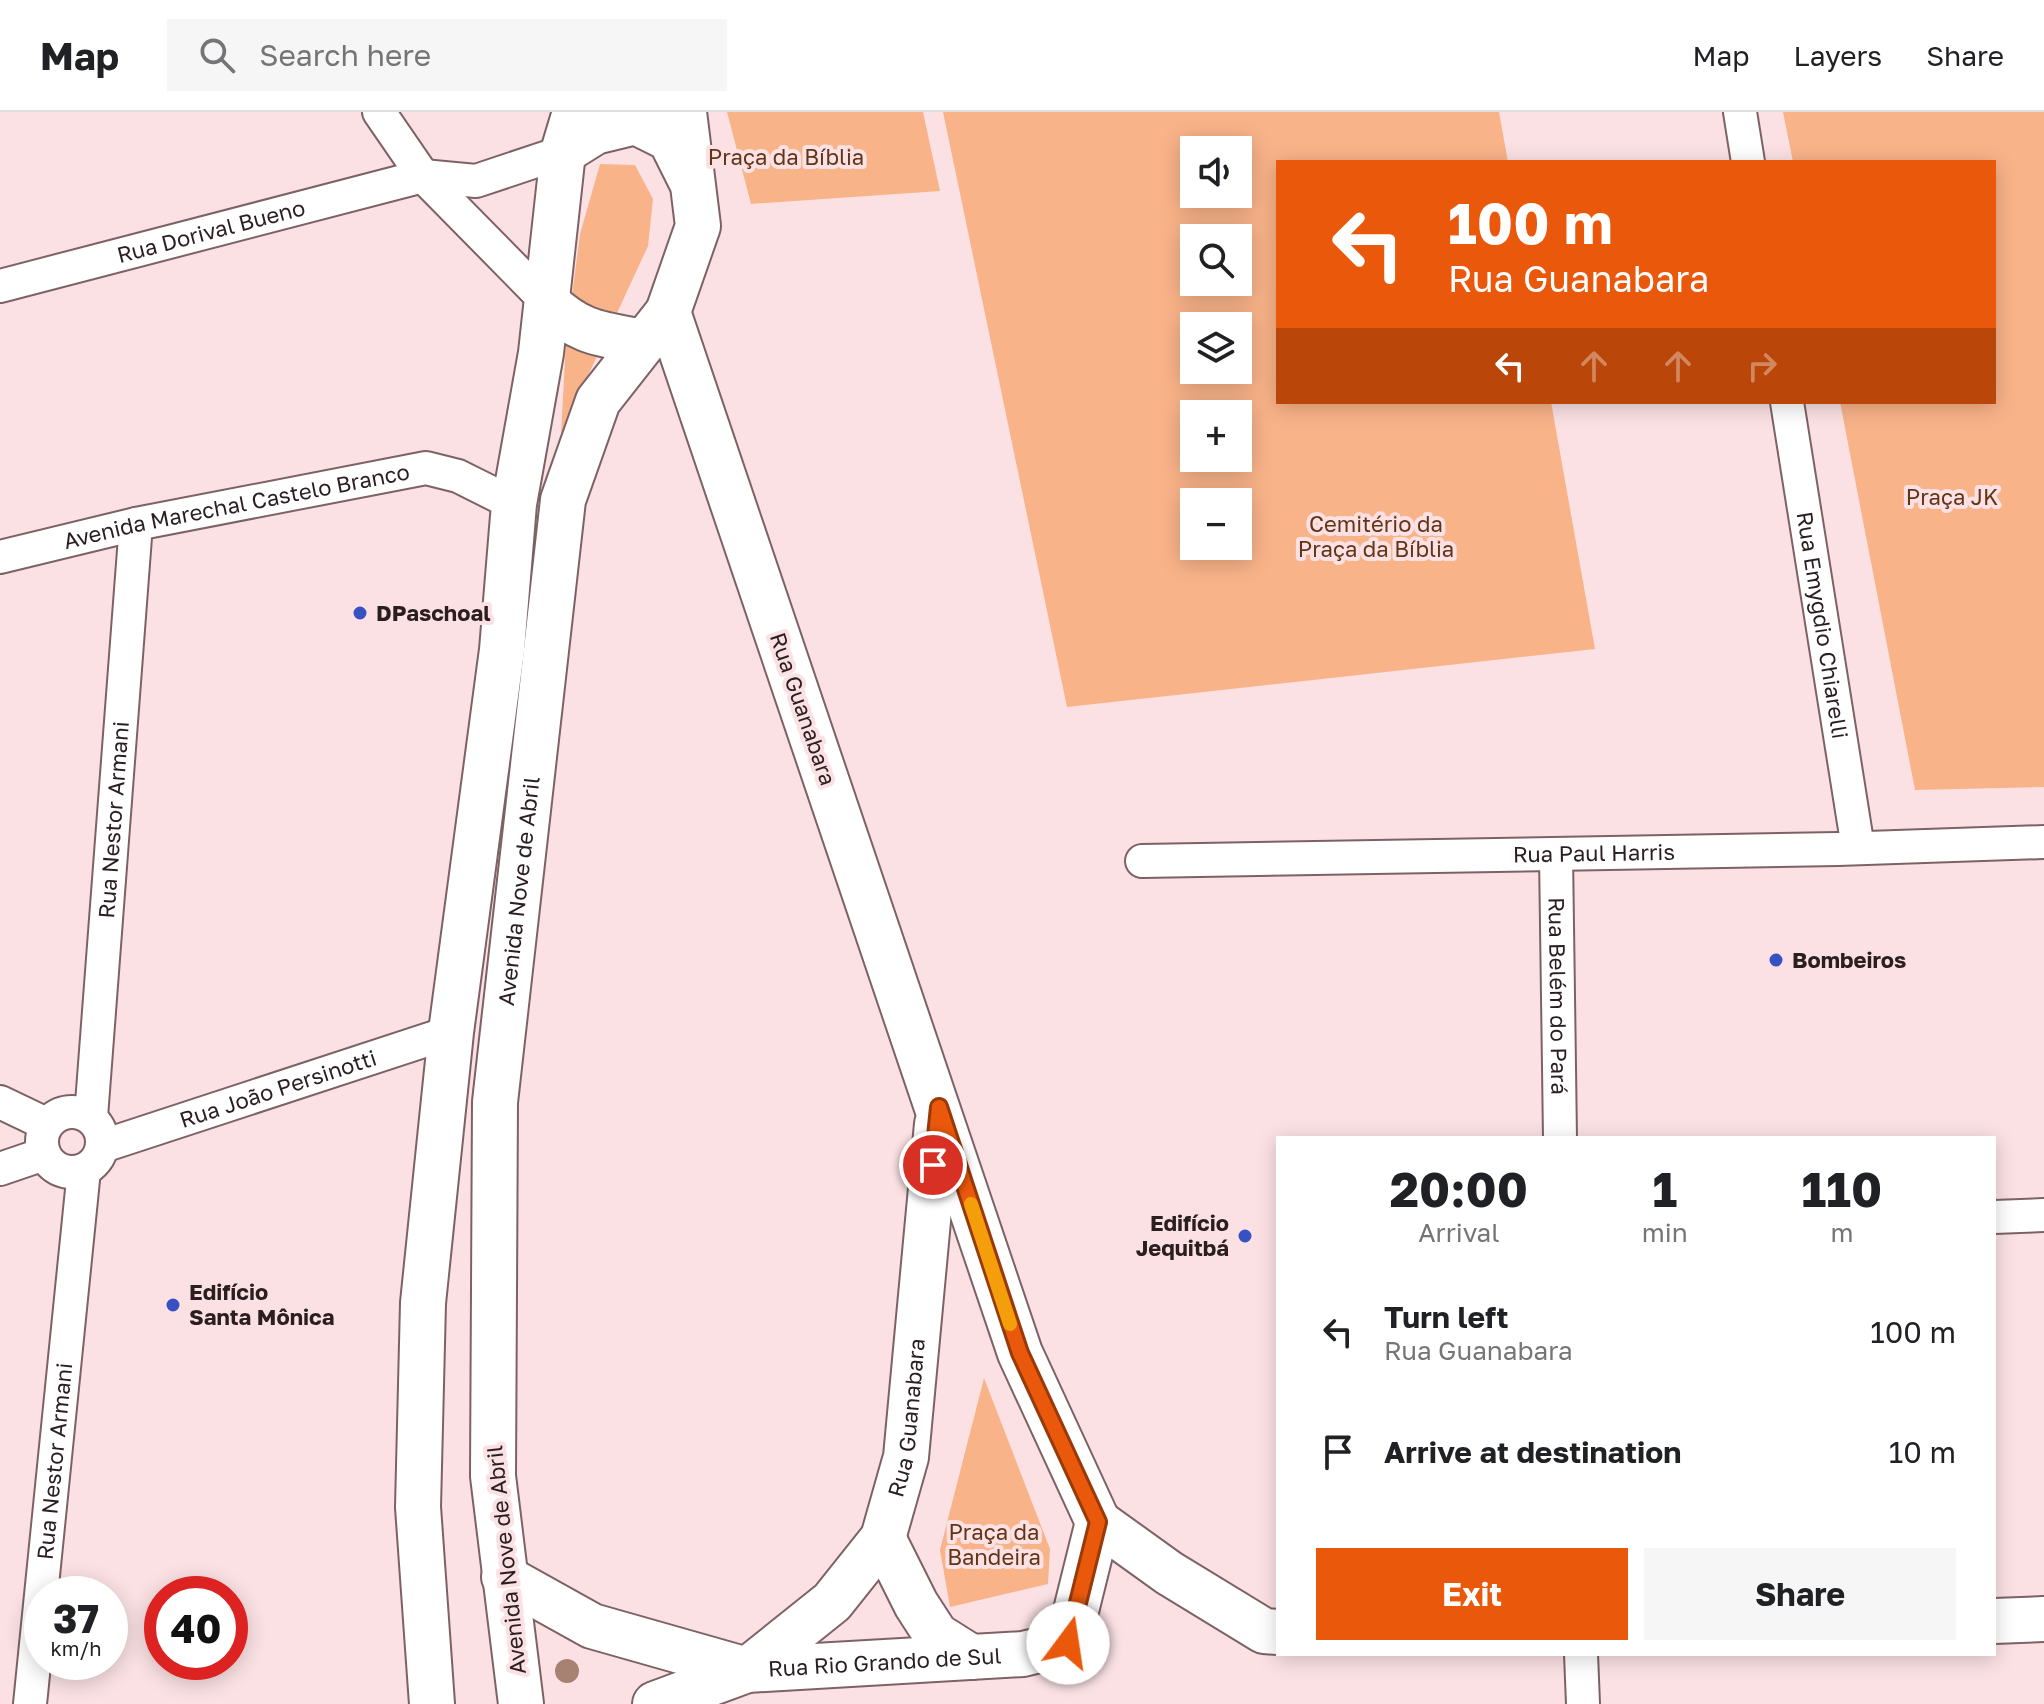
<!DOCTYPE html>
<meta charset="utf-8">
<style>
body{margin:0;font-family:"Golos Text",sans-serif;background:#f6f6f6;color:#202124;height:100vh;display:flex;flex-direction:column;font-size:30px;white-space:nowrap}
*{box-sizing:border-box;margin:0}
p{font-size:26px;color:#757577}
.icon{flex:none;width:44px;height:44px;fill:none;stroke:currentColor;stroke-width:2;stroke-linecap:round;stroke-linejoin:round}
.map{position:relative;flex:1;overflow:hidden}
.details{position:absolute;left:1276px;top:1024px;width:720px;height:520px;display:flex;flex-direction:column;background:#fff;border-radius:0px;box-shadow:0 4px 20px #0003}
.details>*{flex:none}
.guide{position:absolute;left:1276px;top:48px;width:720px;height:244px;border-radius:0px;box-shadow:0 4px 20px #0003;background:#ea580c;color:#fff;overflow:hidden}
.tools{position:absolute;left:1180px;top:24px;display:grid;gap:16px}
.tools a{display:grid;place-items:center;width:72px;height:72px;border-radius:0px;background:#fff;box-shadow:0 4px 20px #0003;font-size:40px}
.speed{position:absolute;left:24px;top:1464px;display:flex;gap:16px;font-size:40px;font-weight:700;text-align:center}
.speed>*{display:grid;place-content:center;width:104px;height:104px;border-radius:50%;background:#fff;box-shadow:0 4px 20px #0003;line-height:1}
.speed small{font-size:20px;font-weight:400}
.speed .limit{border:12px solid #d22;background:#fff;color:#111}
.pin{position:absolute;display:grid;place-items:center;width:68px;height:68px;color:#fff;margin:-34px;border:4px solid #fff;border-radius:50%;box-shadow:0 2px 8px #0007}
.me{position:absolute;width:88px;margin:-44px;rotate:14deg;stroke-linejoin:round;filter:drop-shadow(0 0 6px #0008)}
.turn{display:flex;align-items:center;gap:28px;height:168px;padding:0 40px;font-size:36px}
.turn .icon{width:104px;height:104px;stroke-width:2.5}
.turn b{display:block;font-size:56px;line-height:68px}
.lanes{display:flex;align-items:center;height:76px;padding:0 40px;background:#0003;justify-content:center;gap:40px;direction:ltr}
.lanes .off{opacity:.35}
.eta{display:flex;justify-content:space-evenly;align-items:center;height:136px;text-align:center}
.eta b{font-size:48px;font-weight:700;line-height:56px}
.action{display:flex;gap:16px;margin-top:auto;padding:16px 40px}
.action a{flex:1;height:92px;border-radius:0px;background:#ea580c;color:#fff;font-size:32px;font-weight:700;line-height:92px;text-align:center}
.action a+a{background:#f6f6f6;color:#202124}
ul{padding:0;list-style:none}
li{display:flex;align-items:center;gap:24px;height:120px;padding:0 40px}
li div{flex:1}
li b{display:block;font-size:30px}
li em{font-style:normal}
header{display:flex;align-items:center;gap:48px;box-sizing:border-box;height:112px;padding:0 40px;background:#fff;border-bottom:2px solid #e0e0e0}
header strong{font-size:38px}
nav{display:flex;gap:44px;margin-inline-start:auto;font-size:28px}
.search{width:560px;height:72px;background:#f6f6f6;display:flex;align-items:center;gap:20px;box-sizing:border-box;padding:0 28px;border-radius:0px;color:#757577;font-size:30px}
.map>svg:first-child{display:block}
</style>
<header>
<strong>Map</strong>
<div class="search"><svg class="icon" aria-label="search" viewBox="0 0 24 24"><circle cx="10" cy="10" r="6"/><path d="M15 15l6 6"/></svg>Search here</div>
<nav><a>Map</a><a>Layers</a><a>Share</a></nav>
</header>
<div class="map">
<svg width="2044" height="1592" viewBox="0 0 2044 1592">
<rect width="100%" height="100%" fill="#fbe1e4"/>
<!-- green -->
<path fill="#f9b389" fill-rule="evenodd" d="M 727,0 L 923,0 L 940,79 L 751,92 Z
M 943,0 L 1499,0 L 1508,50 L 1278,50 L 1278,290 L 1551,290 L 1595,537 L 1067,595 ZM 1194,38 L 1238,38 L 1238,82 L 1194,82 ZM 1194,126 L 1238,126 L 1238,170 L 1194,170 ZM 1194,214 L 1238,214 L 1238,258 L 1194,258 ZM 1194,302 L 1238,302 L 1238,346 L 1194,346 ZM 1194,390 L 1238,390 L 1238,434 L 1194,434 Z
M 1783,0 L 2044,0 L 2044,675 L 1915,678 L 1840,290 L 1994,290 L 1994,50 L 1793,50 Z
M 600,52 L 635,53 L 653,87 L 648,134 L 561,322 L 566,230 L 580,122 Z
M 984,1266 L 1050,1437 L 1048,1472 L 950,1495 L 940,1438 Z"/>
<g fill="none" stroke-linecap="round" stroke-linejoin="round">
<!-- street casing -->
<g stroke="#7d6265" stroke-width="36">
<g id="street">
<path d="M 379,0 L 423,64 L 547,190"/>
<path d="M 1740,0 L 1748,50"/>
<path id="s1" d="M 0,174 L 423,64 L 476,69 L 563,40"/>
<path id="s2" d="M 1787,290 L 1858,736"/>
<path id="s3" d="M 0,445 L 136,412 L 426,356 L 458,364 L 514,392"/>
<path id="s4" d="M 1556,742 L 1560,1026"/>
<path id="s5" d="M 1142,749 L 1838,737 L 2044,730"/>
<path d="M 0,990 L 46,1012"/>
<circle cx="72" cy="1030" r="30"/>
<path id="s6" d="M 91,1005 L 136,412"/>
<path id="s7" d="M 103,1034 L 451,920"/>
<path d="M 0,1057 L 44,1042"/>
<path d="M 1994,1105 L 2044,1103"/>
<path d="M 1581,1542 L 1583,1592"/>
<path id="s8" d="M 30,1592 L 84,1058"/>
</g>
</g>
<!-- secondary casing -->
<g stroke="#7d6265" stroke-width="48">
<g id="secondary">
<path d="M 1098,1410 L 1169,1461 L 1264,1519 L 1278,1520"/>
<path d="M 883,1426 L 916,1492 L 936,1523 L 971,1545"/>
<path d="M 504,1465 L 592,1514 L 747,1558"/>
<path d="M 1994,1509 L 2044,1507"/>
<path id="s9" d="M 747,1558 L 832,1490 L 883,1426 L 906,1345 L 937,1012"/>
<path id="s10" d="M 655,1592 L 747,1558 L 1023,1542 L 1068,1531 L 1098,1410 L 1020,1241 L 668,200"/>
</g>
</g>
<!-- primary casing -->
<g stroke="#7d6265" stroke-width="48">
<g id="primary">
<path d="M 563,40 L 595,20 L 636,10 L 670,27 L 690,67"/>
<path d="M 547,190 C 580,222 601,222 644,230"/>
<path d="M 432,1592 L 418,1395 L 423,1191 L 451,920 L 502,538 L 514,392 L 541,241 L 563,40 L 575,0"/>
<path id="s11" d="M 521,1592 L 493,1364 L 495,990 L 563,388 L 598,289 L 668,200 L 698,114 L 684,0"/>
</g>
</g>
<!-- street -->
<use href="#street" stroke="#fff" stroke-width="32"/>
<!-- secondary -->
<use href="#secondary" stroke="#fff" stroke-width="44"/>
<!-- primary -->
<use href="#primary" stroke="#fff" stroke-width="44"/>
</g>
<!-- trees -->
<circle fill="#a78272" cx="567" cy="1559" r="12"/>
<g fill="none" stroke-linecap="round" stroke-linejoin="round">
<!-- route casing -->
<g stroke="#983908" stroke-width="20">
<path id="route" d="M 933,1053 L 939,995 L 1020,1241 L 1098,1410 L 1068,1531"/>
</g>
<!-- route -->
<use href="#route" stroke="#ea580c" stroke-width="14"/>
<!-- slow -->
<path stroke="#f59e0b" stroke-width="14" d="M 971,1092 L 1010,1212"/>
</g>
<!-- markers -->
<g fill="#3750c2" stroke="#fbe1e4" stroke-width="3">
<circle cx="360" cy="501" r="8"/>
<circle cx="1776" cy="848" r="8"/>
<circle cx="1245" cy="1124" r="8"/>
<circle cx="173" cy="1193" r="8"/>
</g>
<g text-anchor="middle" stroke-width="8" stroke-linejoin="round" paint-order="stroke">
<!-- park labels -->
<g font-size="22" fill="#623415" stroke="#fbe1e4">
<text x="786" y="53">Praça da Bíblia</text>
<text x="1952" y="393">Praça JK</text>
<text x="1376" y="420">Cemitério da<tspan x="1376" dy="25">Praça da Bíblia</tspan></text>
<text x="994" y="1428">Praça da<tspan x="994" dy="25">Bandeira</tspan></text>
</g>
<!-- street labels -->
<g font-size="22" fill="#2a1e20" stroke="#fbe1e4">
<text dy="8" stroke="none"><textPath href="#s1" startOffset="218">Rua Dorival Bueno</textPath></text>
<text dy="8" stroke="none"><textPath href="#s3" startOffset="242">Avenida Marechal Castelo Branco</textPath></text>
<text dy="8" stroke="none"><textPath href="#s2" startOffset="226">Rua Emygdio Chiarelli</textPath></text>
<text transform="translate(803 597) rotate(71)" y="8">Rua Guanabara</text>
<text dy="8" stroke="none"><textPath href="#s6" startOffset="298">Rua Nestor Armani</textPath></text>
<text dy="8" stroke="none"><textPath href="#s5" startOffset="452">Rua Paul Harris</textPath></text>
<text dy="8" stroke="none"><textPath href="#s11" startOffset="816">Avenida Nove de Abril</textPath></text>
<text dy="8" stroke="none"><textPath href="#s4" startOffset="142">Rua Belém do Pará</textPath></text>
<text dy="8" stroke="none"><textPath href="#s7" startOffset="184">Rua João Persinotti</textPath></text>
<text dy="8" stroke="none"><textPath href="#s9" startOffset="314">Rua Guanabara</textPath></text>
<text dy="8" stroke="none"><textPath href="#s8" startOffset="244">Rua Nestor Armani</textPath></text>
<text transform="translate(506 1448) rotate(-96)" y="8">Avenida Nove de Abril</text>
<text dy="8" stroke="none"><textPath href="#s10" startOffset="236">Rua Rio Grando de Sul</textPath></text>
</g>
<!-- poi labels -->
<g font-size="22" font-weight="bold" fill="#2a1e20" stroke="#fbe1e4" text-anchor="start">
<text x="376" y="509">DPaschoal</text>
<text x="1792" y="856">Bombeiros</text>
<text x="1229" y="1119" text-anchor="end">Edifício<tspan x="1229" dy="25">Jequitbá</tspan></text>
<text x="189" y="1188">Edifício<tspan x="189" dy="25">Santa Mônica</tspan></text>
</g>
</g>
</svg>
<div class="tools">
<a><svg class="icon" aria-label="sound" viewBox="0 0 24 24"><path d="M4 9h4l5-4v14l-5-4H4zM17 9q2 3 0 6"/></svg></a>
<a><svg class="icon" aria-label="search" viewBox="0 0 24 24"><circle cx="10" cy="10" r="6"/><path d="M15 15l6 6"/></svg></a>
<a><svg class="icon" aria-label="layers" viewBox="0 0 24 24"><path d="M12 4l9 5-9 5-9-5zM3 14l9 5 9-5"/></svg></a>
<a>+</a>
<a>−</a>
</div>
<div class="speed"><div>37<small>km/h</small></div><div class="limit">40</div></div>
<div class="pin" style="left:933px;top:1053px;background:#d93025"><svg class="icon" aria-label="arrive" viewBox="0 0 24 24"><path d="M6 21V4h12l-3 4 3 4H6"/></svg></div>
<svg class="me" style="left:1068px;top:1531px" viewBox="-20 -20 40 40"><circle r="19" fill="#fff"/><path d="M0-13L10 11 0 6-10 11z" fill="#ea580c"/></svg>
<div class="guide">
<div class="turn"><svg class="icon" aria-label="left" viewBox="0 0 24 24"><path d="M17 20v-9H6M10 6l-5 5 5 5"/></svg><div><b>100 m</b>Rua Guanabara</div></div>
<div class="lanes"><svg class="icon" aria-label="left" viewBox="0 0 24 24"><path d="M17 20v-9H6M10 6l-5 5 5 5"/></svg><svg class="icon off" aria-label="ahead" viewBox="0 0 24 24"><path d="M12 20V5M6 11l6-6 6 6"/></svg><svg class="icon off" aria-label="ahead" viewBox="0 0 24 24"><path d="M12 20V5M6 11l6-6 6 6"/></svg><svg class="icon off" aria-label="right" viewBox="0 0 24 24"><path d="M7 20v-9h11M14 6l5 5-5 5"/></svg></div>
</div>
<section class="details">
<div class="eta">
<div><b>20:00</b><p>Arrival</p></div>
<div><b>1</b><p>min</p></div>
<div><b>110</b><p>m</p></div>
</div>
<ul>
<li><svg class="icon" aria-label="left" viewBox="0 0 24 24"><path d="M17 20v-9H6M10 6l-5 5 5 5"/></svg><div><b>Turn left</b><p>Rua Guanabara</p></div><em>100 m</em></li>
<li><svg class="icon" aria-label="arrive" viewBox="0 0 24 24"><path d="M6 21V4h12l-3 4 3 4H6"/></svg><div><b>Arrive at destination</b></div><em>10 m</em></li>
</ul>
<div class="action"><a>Exit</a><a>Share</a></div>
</section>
</div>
